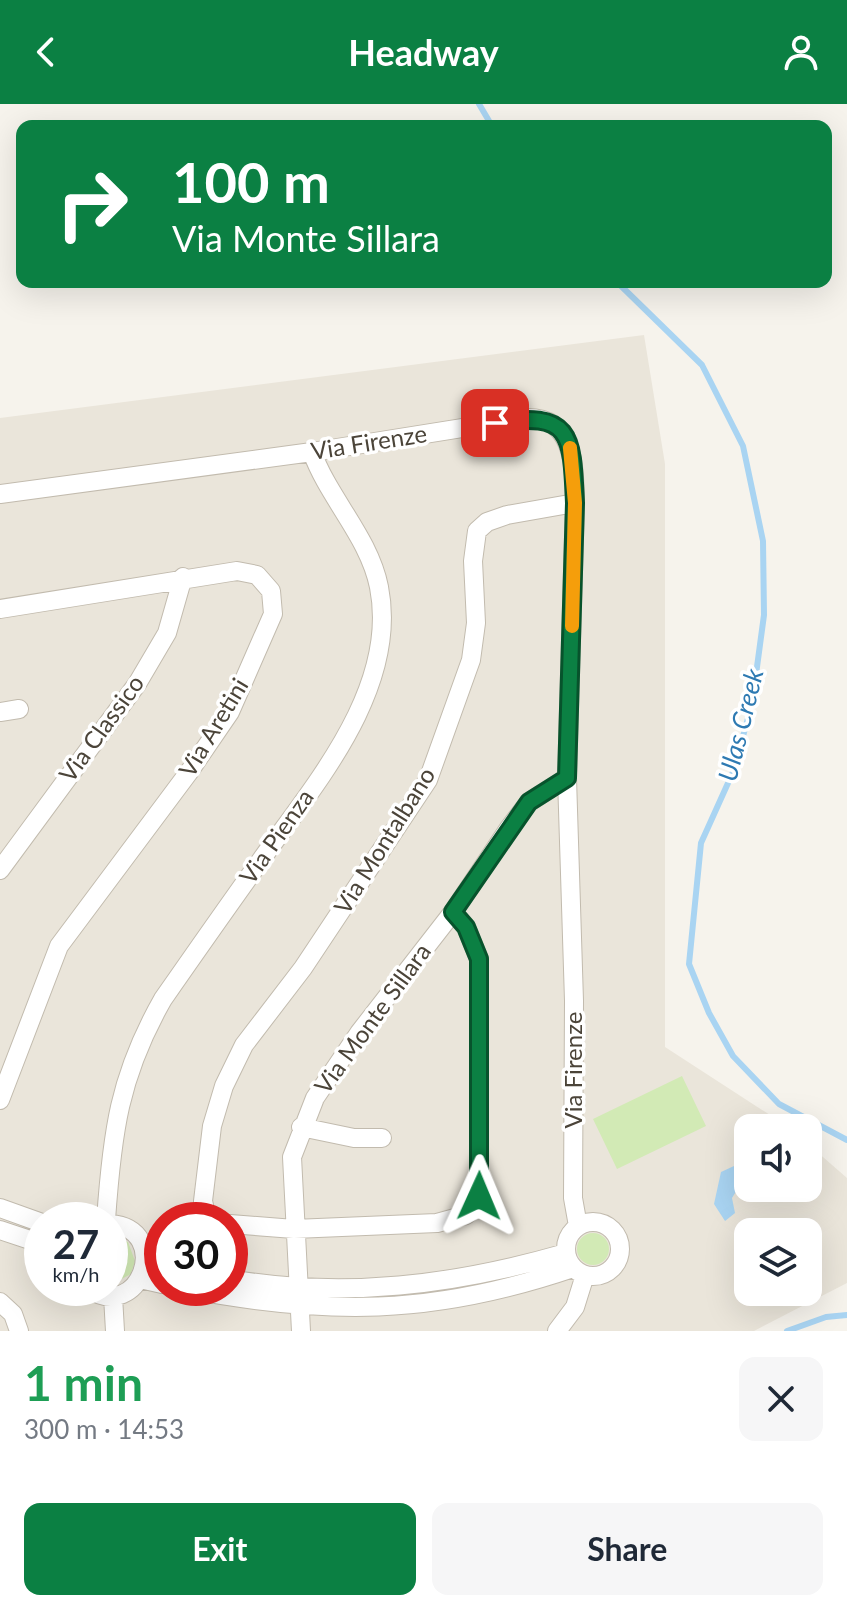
<!DOCTYPE html>
<meta charset="utf-8">
<style>
body{margin:0;font-family:Lato,sans-serif;background:#f6f6f7;color:#1f2937;height:100vh;display:flex;flex-direction:column;font-size:30px;white-space:nowrap}
*{box-sizing:border-box;margin:0}
p{font-size:26px;color:#747a83}
.icon{flex:none;width:44px;height:44px;fill:none;stroke:currentColor;stroke-width:2;stroke-linecap:round;stroke-linejoin:round}
.map{position:relative;height:1227px;overflow:hidden}
.sheet{display:flex;flex-direction:column;background:#fff;flex:1}
.sheet>*{flex:none}
.hud{position:absolute;left:16px;top:16px;width:816px;height:168px;border-radius:16px;box-shadow:0 8px 32px #0002;background:#0b8043;color:#fff;overflow:hidden}
.tools{position:absolute;left:734px;top:1010px;display:grid;gap:16px}
.tools a{display:grid;place-items:center;width:88px;height:88px;border-radius:16px;background:#fff;box-shadow:0 8px 32px #0002;font-size:40px}
.speed{position:absolute;left:24px;top:1098px;display:flex;gap:16px;font-size:40px;font-weight:700;text-align:center}
.speed>*{display:grid;place-content:center;width:104px;height:104px;border-radius:50%;background:#fff;box-shadow:0 8px 32px #0002;line-height:1}
.speed small{font-size:20px;font-weight:400}
.speed .limit{border:12px solid #d22;background:#fff;color:#111}
.pin{position:absolute;display:grid;place-items:center;width:68px;height:68px;color:#fff;margin:-34px;border-radius:16px;box-shadow:0 4px 12px #0006}
.me{position:absolute;width:88px;margin:-44px;rotate:1deg;stroke-linejoin:round;filter:drop-shadow(0 0 6px #0008)}
.turn{display:flex;align-items:center;gap:28px;height:168px;padding:0 24px;font-size:36px}
.turn .icon{width:104px;height:104px;stroke-width:2.5}
.turn b{display:block;font-size:56px;line-height:68px}
.round{display:grid;place-items:center;flex:none;width:84px;height:84px;border-radius:16px;background:#f6f6f7}
.head{display:flex;align-items:center;justify-content:space-between;height:136px;padding:0 24px}
h1{font-size:48px;font-weight:700;line-height:60px;color:#1e9e55}
.action{display:flex;gap:16px;margin-top:auto;padding:16px 24px}
.action a{flex:1;height:92px;border-radius:16px;background:#0b8043;color:#fff;font-size:32px;font-weight:700;line-height:92px;text-align:center}
.action a+a{background:#f6f6f7;color:#1f2937}
header{display:flex;justify-content:space-between;align-items:center;height:104px;padding:0 24px;background:#0b8043;color:#fff;font-size:36px;font-weight:700}
.map>svg:first-child{display:block}
</style>
<header><svg class="icon" aria-label="back" viewBox="0 0 24 24"><path d="M15 5l-7 7 7 7"/></svg>Headway<svg class="icon" aria-label="person" viewBox="0 0 24 24"><circle cx="12" cy="8" r="4"/><path d="M4 21q1-7 8-7t8 7"/></svg></header>
<div class="map">
<svg width="847" height="1227" viewBox="0 0 847 1227">
<rect width="100%" height="100%" fill="#f6f3ec"/>
<!-- residential -->
<path fill="#eae5da" fill-rule="evenodd" d="M 644,231 L 665,360 L 665,943 L 790,1024 L 748,1024 L 748,1084 L 808,1084 L 808,1040 L 847,1074 L 847,1179 L 754,1227 L 0,1227 L 0,314 ZM 42,1116 L 110,1116 L 110,1184 L 42,1184 ZM 162,1116 L 230,1116 L 230,1184 L 162,1184 ZM 748,1128 L 808,1128 L 808,1188 L 748,1188 Z"/>
<!-- green -->
<path fill="#d2eab5" d="M 682,972 L 706,1022 L 617,1065 L 593,1015 Z
M577 1145a16 16 0 1 1 32 0a16 16 0 1 1-32 0Z
M 110,1131 L 128,1138 L 135,1157 L 131,1170 L 110,1181 Z"/>
<!-- water -->
<path fill="#a9d4f2" d="M 734,1062 L 741,1066 L 743,1076 L 732,1094 L 735,1109 L 725,1117 L 714,1100 L 721,1068 Z"/>
<g fill="none" stroke-linecap="round" stroke-linejoin="round">
<!-- stream -->
<path stroke="#a9d4f2" stroke-width="6" d="M 479,0 L 492,22
M 617,178 L 702,261 L 743,342 L 763,437 L 764,511 L 752,600 L 733,668 L 701,739 L 689,860 L 709,909 L 733,952 L 779,1000 L 847,1036
M 787,1227 L 826,1213 L 847,1211"/>
<!-- minor casing -->
<g stroke="#c2bbae" stroke-width="20">
<path id="minor" d="M 0,390 L 312,348 L 525,314 C 575,312 574,362 575,399 L 567,674 L 574,897 L 573,1094 L 578,1122
M 0,505 L 237,467 L 257,471 L 271,487 L 273,510 L 230,608 L 189,668 L 59,842 L 0,996
M 0,608 L 19,605
M 0,766 L 137,580 L 167,529 L 183,473
M 301,1023 L 354,1034 L 382,1034
M 0,1104 L 42,1119
M 106,1116 C 112,1029 119,972 163,895 C 195,849 228,802 261,756 C 315,680 399,584 379,483 C 369,433 329,395 312,348
M 217,1116 L 206,1110 L 203,1097 L 212,1022 L 224,982 L 244,941 L 303,864 L 428,676 L 471,556 L 476,519 L 473,457 L 477,427 L 487,418 L 507,411 L 575,399
M566 1145a27 27 0 1 1 54 0a27 27 0 1 1-54 0Z
M 230,1120 L 294,1125 L 437,1119 L 466,1111 L 476,1103 L 479,1077 L 479,855 L 466,823 L 453,808
M 0,1126 L 42,1140
M 140,1175 L 162,1180
M 230,1175 C 345,1195 454,1181 566,1149
M 87,1184 C 141,1221 173,1124 110,1120
M 181,1184 C 326,1212 432,1212 573,1164
M 113,1192 L 115,1227
M 0,1198 L 13,1210 L 19,1227
M 301,1227 L 292,1053 L 315,994 L 359,929 L 453,808 L 509,724 L 529,698 L 567,674
M 557,1227 L 575,1203 L 585,1171"/>
</g>
<!-- minor -->
<use href="#minor" stroke="#fff" stroke-width="18"/>
</g>
<g fill="none" stroke-linecap="round" stroke-linejoin="round">
<!-- route casing -->
<g stroke="#07532c" stroke-width="20">
<path id="route" d="M 479,1092 L 479,855 L 466,823 L 453,808 L 529,698 L 567,674 L 575,399 C 572,330 572,307 495,319"/>
</g>
<!-- route -->
<use href="#route" stroke="#0b8043" stroke-width="14"/>
<!-- slow -->
<path stroke="#f59e0b" stroke-width="14" d="M 570,344 L 575,399 L 572,522"/>
</g>
<g text-anchor="middle" stroke-width="7" stroke-linejoin="round" paint-order="stroke">
<!-- street labels -->
<g font-size="24" fill="#4b4439" stroke="#fff">
<text transform="translate(369 339) rotate(-9)" y="8">Via Firenze</text>
<text transform="translate(214 624) rotate(-59)" y="8">Via Aretini</text>
<text transform="translate(102 625) rotate(-54)" y="8">Via Classico</text>
<text transform="translate(277 733) rotate(-55)" y="8">Via Pienza</text>
<text transform="translate(385 737) rotate(-58)" y="8">Via Montalbano</text>
<text transform="translate(373 915) rotate(-54)" y="8">Via Monte Sillara</text>
<text transform="translate(574 966) rotate(-90)" y="8">Via Firenze</text>
</g>
<!-- water labels -->
<g font-size="26" font-style="italic" fill="#2e7ab2" stroke="#fff">
<text transform="translate(741 621) rotate(-76)" y="9">Ulas Creek</text>
</g>
</g>
</svg>
<div class="tools">
<a><svg class="icon" aria-label="sound" viewBox="0 0 24 24"><path d="M4 9h4l5-4v14l-5-4H4zM17 9q2 3 0 6"/></svg></a>
<a><svg class="icon" aria-label="layers" viewBox="0 0 24 24"><path d="M12 4l9 5-9 5-9-5zM3 14l9 5 9-5"/></svg></a>
</div>
<div class="speed"><div>27<small>km/h</small></div><div class="limit">30</div></div>
<div class="pin" style="left:495px;top:319px;background:#d93025"><svg class="icon" aria-label="arrive" viewBox="0 0 24 24"><path d="M6 21V4h12l-3 4 3 4H6"/></svg></div>
<svg class="me" style="left:479px;top:1092px" viewBox="-20 -20 40 40"><path d="M0-17L14 15 0 8-14 15z" fill="#0b8043" stroke="#fff" stroke-width="4"/></svg>
<div class="hud">
<div class="turn"><svg class="icon" aria-label="right" viewBox="0 0 24 24"><path d="M7 20v-9h11M14 6l5 5-5 5"/></svg><div><b>100 m</b>Via Monte Sillara</div></div>
</div>
</div>
<section class="sheet">
<div class="head"><div><h1>1 min</h1><p>300 m · 14:53</p></div><a class="round"><svg class="icon" aria-label="close" viewBox="0 0 24 24"><path d="M6 6l12 12M18 6L6 18"/></svg></a></div>
<div class="action"><a>Exit</a><a>Share</a></div>
</section>
